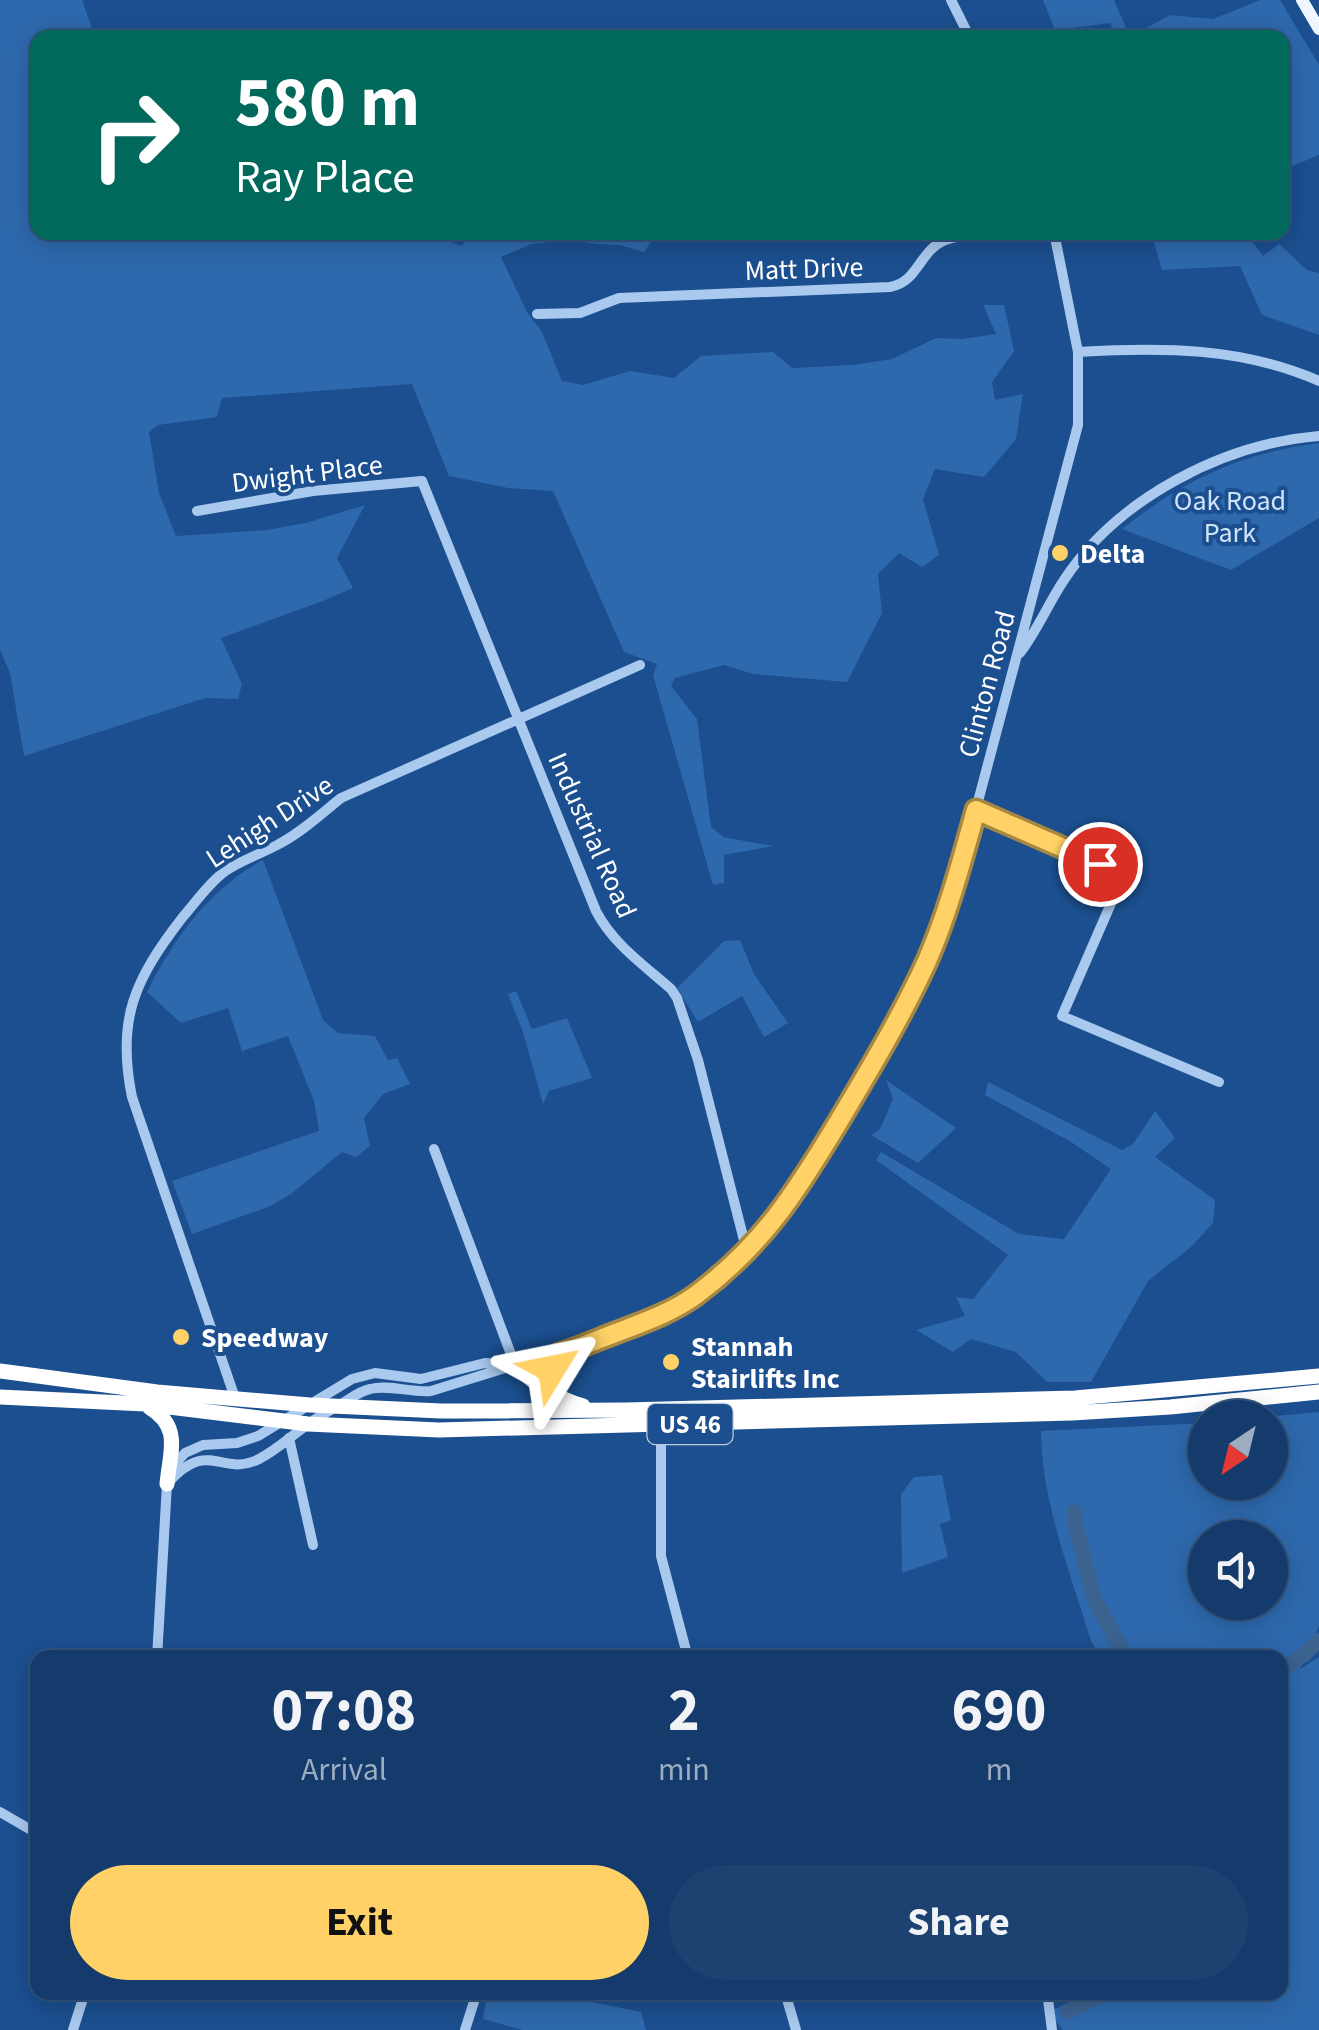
<!DOCTYPE html>
<style>
body{margin:0;font-family:"Source Sans 3",sans-serif;background:#1d4271;color:#f1f3f6;height:100vh;display:flex;flex-direction:column;font-size:38px;white-space:nowrap}
*{box-sizing:border-box;margin:0}
p{font-size:32px;color:#9dadc1}
.icon{flex:none;width:55px;height:55px;fill:none;stroke:currentColor;stroke-width:2;stroke-linecap:round;stroke-linejoin:round}
.map{position:relative;flex:1;overflow:hidden}
.drawer{position:absolute;left:30px;top:1650px;width:1258px;height:350px;display:flex;flex-direction:column;background:#143b6b;border-radius:20px;box-shadow:0 5px 25px #0003,0 0 0 2px #33557e}
.drawer>*{flex:none}
.top-card{position:absolute;left:30px;top:30px;width:1260px;height:210px;border-radius:20px;box-shadow:0 5px 25px #0003,0 0 0 2px #33557e;background:#00695c;color:#fff;overflow:hidden}
.needle{width:65px;rotate:215deg}
.fabs{position:absolute;left:1188px;top:1400px;display:grid;gap:20px}
.fabs a{display:grid;place-items:center;width:100px;height:100px;border-radius:50%;background:#143b6b;box-shadow:0 5px 25px #0003,0 0 0 2px #33557e;font-size:50px}
.pin{position:absolute;display:grid;place-items:center;width:85px;height:85px;color:#fff;margin:-42px;border:5px solid #fff;border-radius:50%;box-shadow:0 2px 10px #0007}
.me{position:absolute;width:110px;margin:-55px;rotate:55deg;stroke-linejoin:round;filter:drop-shadow(0 0 8px #0008)}
.turn{display:flex;align-items:center;gap:35px;height:210px;padding:0 40px;font-size:45px}
.turn .icon{width:130px;height:130px;stroke-width:2.5}
.turn b{display:block;font-size:70px;line-height:85px}
.eta{display:flex;justify-content:space-evenly;align-items:center;height:170px;text-align:center}
.eta b{font-size:60px;font-weight:700;line-height:70px}
.action{display:flex;gap:20px;margin-top:auto;padding:20px 40px}
.action a{flex:1;height:115px;border-radius:60px;background:#ffd166;color:#111;font-size:40px;font-weight:700;line-height:115px;text-align:center}
.action a+a{background:#1d4271;color:#f1f3f6}
.map>svg:first-child{display:block}
</style>
<div class="map">
<svg width="1319" height="2030" viewBox="0 0 1319 2030">
<rect width="100%" height="100%" fill="#1b4f8f"/>
<!-- green -->
<path fill="#2e69ad" fill-rule="evenodd" d="M 0,0 L 82,0 L 95,37 L 38,38 L 38,232 L 235,232 L 239,236 L 257,232 L 443,232 L 451,242 L 462,246 L 469,233 L 657,233 L 644,252 L 620,245 L 597,244 L 570,240 L 532,244 L 501,257 L 527,312 L 542,332 L 562,381 L 583,385 L 630,371 L 674,378 L 701,356 L 773,352 L 792,368 L 852,365 L 892,359 L 936,338 L 962,339 L 996,334 L 983,305 L 1004,305 L 1014,351 L 992,382 L 995,400 L 1023,394 L 1016,439 L 984,477 L 935,469 L 923,499 L 939,555 L 922,567 L 899,553 L 878,574 L 882,613 L 847,682 L 753,674 L 724,665 L 675,678 L 671,686 L 697,719 L 711,827 L 723,837 L 773,846 L 724,855 L 724,883 L 713,885 L 653,675 L 657,664 L 624,652 L 553,491 L 508,488 L 449,476 L 412,384 L 222,398 L 217,417 L 158,425 L 149,432 L 159,493 L 176,536 L 267,530 L 306,523 L 365,505 L 337,558 L 353,588 L 323,601 L 221,638 L 242,684 L 238,699 L 205,698 L 24,756 L 10,673 L 0,650 Z
M 1043,0 L 1114,0 L 1130,37 L 1170,15 L 1213,19 L 1260,0 L 1280,0 L 1319,65 L 1319,155 L 1283,170 L 1282,38 L 1113,37 L 1111,23 L 1055,30 Z
M 1151,233 L 1246,233 L 1263,256 L 1279,244 L 1307,270 L 1319,273 L 1319,335 L 1262,315 L 1240,266 L 1162,270 Z
M 1319,443 L 1319,518 L 1231,570 L 1122,529 C 1186,479 1238,454 1319,443 Z
M 263,860 L 323,1020 L 338,1033 L 375,1036 L 388,1060 L 397,1058 L 410,1084 L 383,1094 L 364,1118 L 370,1146 L 356,1157 L 342,1152 L 291,1194 L 268,1207 L 192,1234 L 172,1181 L 319,1131 L 314,1101 L 288,1036 L 242,1051 L 228,1008 L 181,1023 L 147,992 C 174,938 209,889 263,860 Z
M 740,940 L 754,974 L 788,1023 L 764,1037 L 742,996 L 698,1022 L 677,988 L 724,941 Z
M 516,991 L 532,1029 L 567,1018 L 592,1078 L 549,1091 L 543,1104 L 523,1032 L 508,994 Z
M 886,1080 L 956,1128 L 918,1163 L 871,1135 L 880,1129 L 893,1099 Z
M 988,1082 L 1122,1150 L 1133,1144 L 1155,1111 L 1175,1138 L 1155,1157 L 1215,1200 L 1213,1223 L 1191,1247 L 1148,1281 L 1091,1382 L 1047,1382 L 1016,1352 L 971,1339 L 953,1352 L 916,1330 L 965,1316 L 956,1297 L 973,1299 L 1008,1255 L 876,1160 L 881,1152 L 1019,1234 L 1064,1239 L 1111,1169 L 1071,1142 L 985,1095 Z
M 1319,1412 L 1319,1626 L 1300,1669 L 1319,1657 L 1319,2030 L 1063,2030 L 1048,2012 L 1090,1993 L 1280,1992 L 1280,1658 L 1101,1657 L 1091,1641 C 1070,1572 1042,1503 1041,1431 L 1205,1423 L 1205,1482 L 1270,1482 L 1270,1418 L 1263,1417 ZM 1205,1538 L 1270,1538 L 1270,1602 L 1205,1602 Z
M 942,1475 L 951,1520 L 940,1524 L 948,1557 L 902,1573 L 901,1494 L 914,1477 Z
M 487,1993 L 548,1993 L 641,2012 L 646,2030 L 522,2030 L 483,2019 Z"/>
<g fill="none" stroke-linecap="round" stroke-linejoin="round">
<!-- river -->
<path stroke="#3c6290" stroke-width="15" d="M 1074,1512 L 1075,1524 L 1094,1598 L 1126,1658
M 1280,1671 L 1305,1654 L 1319,1640
M 1068,2011 L 1108,1992"/>
<!-- minor -->
<path stroke="#a9c9ee" stroke-width="10" d="M 951,0 L 970,38
M 537,314 L 580,313 L 619,298 L 890,287 C 918,282 919,252 943,241 C 962,232 986,238 1006,237 C 1023,237 1039,235 1055,234
M 1078,352 C 1161,347 1242,347 1319,381
M 197,511 L 313,491 L 422,481 L 596,911 C 613,944 644,965 671,989 L 677,998 L 698,1060 L 747,1252
M 1020,653 C 1037,631 1048,604 1064,580 C 1118,498 1223,444 1319,436
M 976,809 L 1100,864 L 1111,876 L 1116,892 L 1062,1016 L 1219,1082
M 434,1149 L 515,1365
M 235,1398 L 132,1097 C 116,1019 135,979 182,918 C 195,903 208,884 224,872 C 241,860 261,854 279,844 C 302,832 321,814 341,798 L 640,665
M 661,1424 L 661,1556 L 688,1658
M 289,1438 L 313,1545
M 168,1483 C 209,1437 221,1478 259,1459 C 275,1451 289,1438 303,1428 C 315,1418 329,1411 343,1403 C 351,1398 360,1391 370,1389 C 389,1384 411,1393 431,1391 L 515,1365 L 557,1355 L 629,1329 L 679,1305 L 738,1261 L 781,1212 L 807,1174 L 863,1081 L 916,984 L 937,936 L 976,809 L 1078,425 L 1078,352 L 1054,232
M 157,1658 L 167,1484 L 175,1464 L 185,1453 L 203,1445 L 237,1443 L 258,1436 L 352,1379 L 375,1373 L 421,1379 L 485,1363 L 504,1364
M 0,1812 L 38,1834
M 785,1992 L 796,2030
M 1047,1992 L 1052,2030
M 73,2030 L 85,1992
M 465,2030 L 477,1992"/>
<!-- major -->
<path stroke="#f0f6ff" stroke-width="12" d="M 1302,0 L 1319,29"/>
<!-- highway -->
<path stroke="#fff" stroke-width="15" d="M 515,1365 C 535,1385 556,1398 583,1406
M 0,1371 L 157,1392 L 310,1405 L 441,1411 L 627,1410 L 1075,1398 L 1319,1376
M 555,1396 L 551,1382 L 557,1355
M 0,1397 L 145,1404 L 308,1424 L 439,1430 L 1072,1413 L 1170,1407 L 1319,1392
M 149,1407 C 182,1427 170,1451 167,1484"/>
</g>
<g fill="none" stroke-linecap="round" stroke-linejoin="round">
<!-- route casing -->
<g stroke="#a68842" stroke-width="25">
<path id="route" d="M 552,1369 L 557,1355 C 572,1350 585,1345 600,1339 C 632,1326 667,1316 696,1295 C 763,1245 797,1191 839,1121 C 870,1069 902,1016 927,961 C 948,913 962,860 976,810 L 1100,864"/>
</g>
<!-- route -->
<use href="#route" stroke="#ffd166" stroke-width="18"/>
</g>
<!-- markers -->
<g fill="#ffd166" stroke="#1b4f8f" stroke-width="4">
<circle cx="1060" cy="553" r="10"/>
<circle cx="181" cy="1337" r="10"/>
<circle cx="671" cy="1362" r="10"/>
</g>
<g text-anchor="middle" stroke-width="8" stroke-linejoin="round" paint-order="stroke">
<!-- shield labels -->
<rect fill="#1b4f8f" stroke="#bbcadd" stroke-width="2.5" x="647.5" y="1404" width="85" height="40" rx="8"/>
<g font-size="25" font-weight="bold" fill="#fff">
<text x="690" y="1433">US 46</text>
</g>
<!-- street labels -->
<g font-size="28" fill="#fff" stroke="#1b4f8f">
<text transform="translate(804 268) rotate(-2)" y="10">Matt Drive</text>
<text transform="translate(307 473) rotate(-7)" y="10">Dwight Place</text>
<text transform="translate(986 684) rotate(-75)" y="10">Clinton Road</text>
<text transform="translate(269 821) rotate(-33)" y="10">Lehigh Drive</text>
<text transform="translate(593 835) rotate(66)" y="10">Industrial Road</text>
</g>
<!-- park labels -->
<g font-size="28" fill="#cfe3fa" stroke="#1b4f8f">
<text x="1230" y="510">Oak Road<tspan x="1230" dy="32">Park</tspan></text>
</g>
<!-- poi labels -->
<g font-size="28" font-weight="bold" fill="#fff" stroke="#1b4f8f" text-anchor="start">
<text x="1080" y="563">Delta</text>
<text x="201" y="1347">Speedway</text>
<text x="691" y="1356">Stannah<tspan x="691" dy="32">Stairlifts Inc</tspan></text>
</g>
</g>
</svg>
<div class="fabs">
<a><svg class="needle" viewBox="-14 -14 28 28"><path d="M0-13l5 13h-10z" fill="#e53935"/><path d="M0 13l5-13h-10z" fill="#9dadc1"/></svg></a>
<a><svg class="icon" aria-label="sound" viewBox="0 0 24 24"><path d="M4 9h4l5-4v14l-5-4H4zM17 9q2 3 0 6"/></svg></a>
</div>
<div class="pin" style="left:1100px;top:864px;background:#d93025"><svg class="icon" aria-label="arrive" viewBox="0 0 24 24"><path d="M6 21V4h12l-3 4 3 4H6"/></svg></div>
<svg class="me" style="left:552px;top:1369px" viewBox="-20 -20 40 40"><path d="M0-17L14 15 0 8-14 15z" fill="#ffd166" stroke="#fff" stroke-width="4"/></svg>
<div class="top-card">
<div class="turn"><svg class="icon" aria-label="right" viewBox="0 0 24 24"><path d="M7 20v-9h11M14 6l5 5-5 5"/></svg><div><b>580 m</b>Ray Place</div></div>
</div>
<section class="drawer">
<div class="eta">
<div><b>07:08</b><p>Arrival</p></div>
<div><b>2</b><p>min</p></div>
<div><b>690</b><p>m</p></div>
</div>
<div class="action"><a>Exit</a><a>Share</a></div>
</section>
</div>
